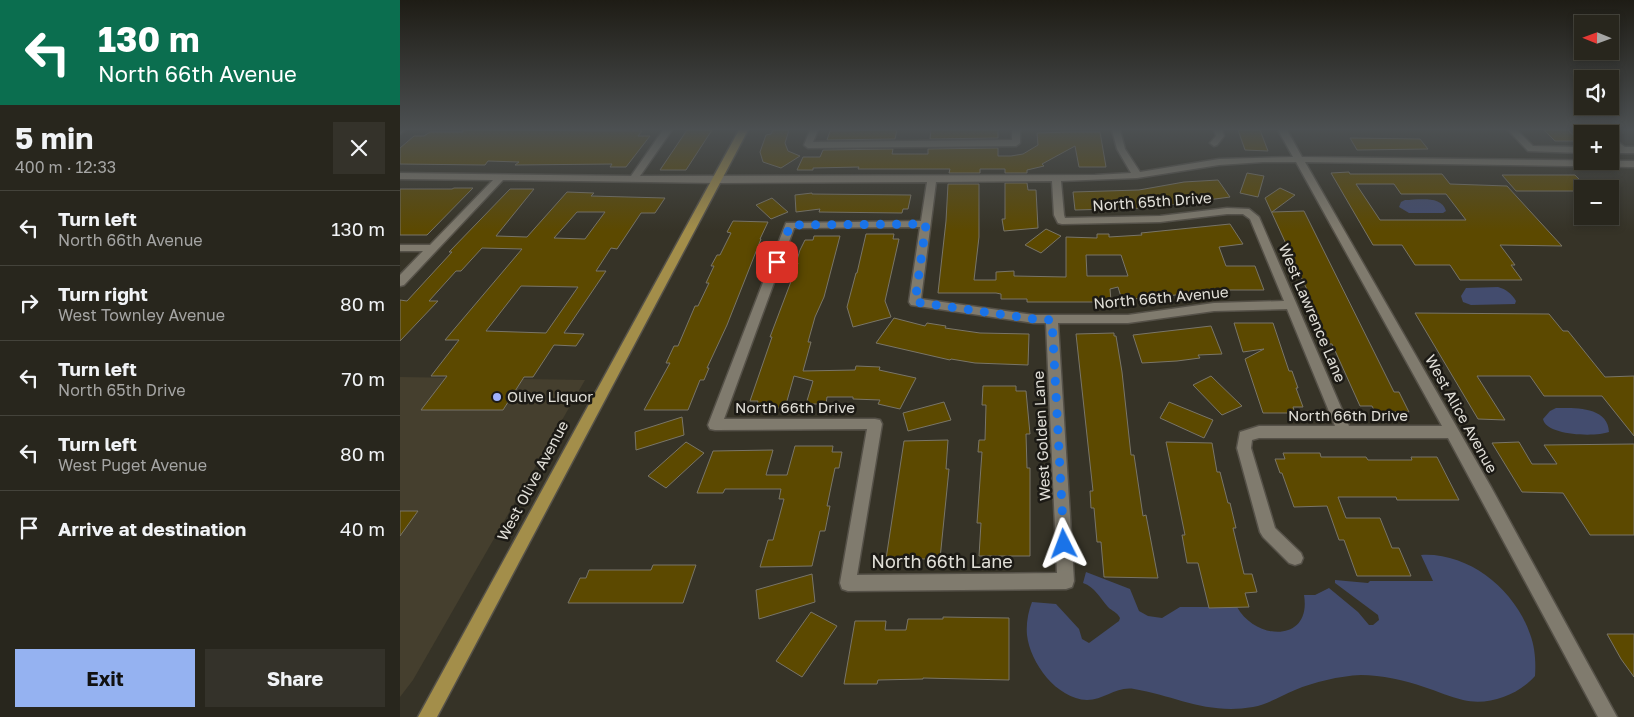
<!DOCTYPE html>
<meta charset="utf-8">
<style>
body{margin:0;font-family:"Golos Text",sans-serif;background:#34322a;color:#f1f3f6;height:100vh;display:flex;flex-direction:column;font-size:19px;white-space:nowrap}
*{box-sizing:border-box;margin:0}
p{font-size:16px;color:#a5a5a4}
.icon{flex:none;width:28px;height:28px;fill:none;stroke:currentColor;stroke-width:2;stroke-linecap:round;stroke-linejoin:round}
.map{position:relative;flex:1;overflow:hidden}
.side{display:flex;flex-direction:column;background:#28261d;width:400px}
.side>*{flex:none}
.top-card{background:#0b6e4f;color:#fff;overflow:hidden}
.needle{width:32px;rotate:271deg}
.fabs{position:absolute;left:1174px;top:15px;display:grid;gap:10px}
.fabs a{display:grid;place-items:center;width:45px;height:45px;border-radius:0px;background:#28261d;box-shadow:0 2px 8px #0003,0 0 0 1px #44433b;font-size:25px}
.pin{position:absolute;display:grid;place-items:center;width:42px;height:42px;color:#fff;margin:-21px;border-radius:10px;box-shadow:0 2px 8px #0006}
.me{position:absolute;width:55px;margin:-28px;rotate:357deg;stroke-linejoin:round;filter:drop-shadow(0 0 4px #0008)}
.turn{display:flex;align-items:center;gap:18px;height:105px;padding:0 15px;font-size:22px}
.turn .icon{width:65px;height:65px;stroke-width:2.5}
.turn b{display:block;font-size:35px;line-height:42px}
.round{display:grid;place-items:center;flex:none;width:52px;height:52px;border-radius:0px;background:#34322a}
.head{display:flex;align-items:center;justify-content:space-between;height:85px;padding:0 15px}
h1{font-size:30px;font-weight:700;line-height:38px}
.action{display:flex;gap:10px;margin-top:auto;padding:10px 15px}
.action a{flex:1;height:58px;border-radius:0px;background:#95b2f1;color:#111;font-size:20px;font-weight:700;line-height:58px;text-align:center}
.action a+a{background:#34322a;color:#f1f3f6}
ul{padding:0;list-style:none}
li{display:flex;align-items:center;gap:15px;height:75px;padding:0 15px;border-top:1px solid #44433b}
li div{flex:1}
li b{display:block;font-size:19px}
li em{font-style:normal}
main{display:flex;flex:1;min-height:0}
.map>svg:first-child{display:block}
</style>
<main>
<section class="side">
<div class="top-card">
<div class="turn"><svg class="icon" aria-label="left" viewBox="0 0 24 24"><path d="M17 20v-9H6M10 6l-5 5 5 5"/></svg><div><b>130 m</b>North 66th Avenue</div></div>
</div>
<div class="head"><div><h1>5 min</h1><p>400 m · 12:33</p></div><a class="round"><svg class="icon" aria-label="close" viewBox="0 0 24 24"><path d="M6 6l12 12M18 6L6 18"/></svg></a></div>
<ul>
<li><svg class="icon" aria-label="left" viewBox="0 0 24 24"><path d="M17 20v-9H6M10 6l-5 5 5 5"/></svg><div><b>Turn left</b><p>North 66th Avenue</p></div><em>130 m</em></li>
<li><svg class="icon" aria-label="right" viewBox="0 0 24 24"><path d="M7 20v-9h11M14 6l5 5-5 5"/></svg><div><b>Turn right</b><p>West Townley Avenue</p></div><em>80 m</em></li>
<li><svg class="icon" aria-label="left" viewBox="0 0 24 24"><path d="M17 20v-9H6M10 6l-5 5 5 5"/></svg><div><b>Turn left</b><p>North 65th Drive</p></div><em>70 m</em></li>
<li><svg class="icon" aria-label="left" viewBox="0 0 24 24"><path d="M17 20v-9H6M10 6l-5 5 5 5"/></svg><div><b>Turn left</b><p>West Puget Avenue</p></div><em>80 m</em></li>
<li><svg class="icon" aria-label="arrive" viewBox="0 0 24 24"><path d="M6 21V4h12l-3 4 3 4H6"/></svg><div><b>Arrive at destination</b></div><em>40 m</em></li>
</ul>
<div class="action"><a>Exit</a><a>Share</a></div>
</section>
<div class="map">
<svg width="1234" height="717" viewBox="0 0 1234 717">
<rect width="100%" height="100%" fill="#363327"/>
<!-- built -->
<path fill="#453f2e" d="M 0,377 L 185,380 L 13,680 L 0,697 Z"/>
<!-- green -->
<path fill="#434c6e" d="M 1005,200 C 1018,200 1042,195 1046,211 L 1043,213 L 1009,213 L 999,207 L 1001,202 Z
M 1098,287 C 1106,289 1112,294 1116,301 L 1115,304 L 1071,305 L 1063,302 L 1061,296 L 1066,288 Z
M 1156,408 C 1174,408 1208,406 1209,432 C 1196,437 1146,436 1143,419 L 1150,411 Z
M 1021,555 C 1069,552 1115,590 1130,634 C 1135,647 1136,662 1135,676 C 1118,695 1089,706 1063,700 C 1050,697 1037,691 1024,687 C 1005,680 981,675 961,675 C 939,676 914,682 895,690 C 881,696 868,704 853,707 C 807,715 776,696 734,689 C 717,686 704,700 687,700 C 657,699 630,663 627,635 C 626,624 628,612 632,602 L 656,604 L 679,629 L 682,639 L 689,643 L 719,621 L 720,618 C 717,612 712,611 708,607 C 700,598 695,587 683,583 L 686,572 L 730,589 L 739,611 L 748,616 L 762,618 L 780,607 L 837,607 C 856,641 912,643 904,595 L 915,595 L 929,588 L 958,612 L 969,625 L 973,625 L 979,620 L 978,615 L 935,583 L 935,580 L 968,583 L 970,581 L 1033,581 Z"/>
<!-- building -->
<path fill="#5c4900" stroke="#797568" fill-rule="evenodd" d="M 63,130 L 242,131 L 238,136 L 250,136 L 226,167 L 210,167 L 212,164 L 115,165 L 119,162 L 88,161 L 85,165 L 0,164 L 0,148 L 14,136 L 24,136 L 30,132 L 63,132 Z
M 287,130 L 312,130 L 286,170 L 260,170 Z
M 373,130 L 389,130 L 385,143 L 388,151 L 400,156 L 381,168 L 363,162 L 360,152 L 366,135 L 371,134 Z
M 497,130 L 495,139 L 427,140 L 430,131 Z
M 531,130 L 598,130 L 598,138 L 530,139 Z
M 838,130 L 860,130 L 868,151 L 845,150 Z
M 1144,130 L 1168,130 L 1180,141 L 1155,141 Z
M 673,132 L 700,132 L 706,167 L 679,167 L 675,146 L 642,164 L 644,166 L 627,170 L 627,173 L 605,173 L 605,169 L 580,169 L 580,173 L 549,173 L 550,169 L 458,169 L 459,167 L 413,168 L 413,170 L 397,170 L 403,157 L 420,157 L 423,150 L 493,149 L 492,154 L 528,154 L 528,149 L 598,148 L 598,156 L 611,156 L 623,154 L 638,145 L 637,133 Z
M 950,138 L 1020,139 L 1028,149 L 957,150 Z
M 949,172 L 950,174 L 1042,174 L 1050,184 L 1107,186 L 1162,246 L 1100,245 L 1115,265 L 1111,265 L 1122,280 L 1060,280 L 1050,265 L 1015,265 L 1002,245 L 973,245 L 931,173 ZM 956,184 L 994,184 L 1001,194 L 1046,194 L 1066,220 L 980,220 Z
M 847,173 L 864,176 L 858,197 L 840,193 Z
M 1102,175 L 1175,175 L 1182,182 L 1182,191 L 1116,191 Z
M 818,180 L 830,197 L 747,208 L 675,210 L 673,192 L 739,190 L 784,182 Z
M 605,183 L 627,183 L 628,190 L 636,190 L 638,228 L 604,231 L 602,219 L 605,219 Z
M 548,184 L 579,184 L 579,237 L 574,280 L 596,280 L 596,272 L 614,271 L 614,276 L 666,277 L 666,237 L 697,238 L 697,234 L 709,234 L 709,237 L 742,235 L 741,233 L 830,224 L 843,244 L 819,247 L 826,266 L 855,266 L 864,290 L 807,290 L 808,292 L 722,300 L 718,287 L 710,289 L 711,301 L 695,302 L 627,302 L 627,299 L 601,299 L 601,294 L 596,293 L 538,293 L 546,221 ZM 686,255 L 721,255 L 728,276 L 687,276 Z
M 54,188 L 73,188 L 27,235 L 0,235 L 0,189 L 52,189 Z
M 880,188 L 895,195 L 872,212 L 904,211 L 994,392 L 999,392 L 1009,412 L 975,412 L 972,406 L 960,406 L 932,344 L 929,344 L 907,294 L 909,294 L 865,198 Z
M 110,189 L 134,189 L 96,236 L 127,237 L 167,192 L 194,193 L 191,196 L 265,198 L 255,213 L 241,213 L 217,249 L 211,248 L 196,271 L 206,271 L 164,333 L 184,334 L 176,346 L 154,345 L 133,377 L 124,377 L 103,410 L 21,410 L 47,376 L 31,376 L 59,340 L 45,340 L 122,249 L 82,248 L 61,271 L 56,271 L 29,301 L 38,301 L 0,341 L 0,300 L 7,301 L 52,252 L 49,252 ZM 177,212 L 205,212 L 185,239 L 154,238 ZM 121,286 L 178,287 L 146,333 L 86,331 Z
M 412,193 L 412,194 L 511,195 L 508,209 L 503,209 L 502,213 L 419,212 L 420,209 L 396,212 L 395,195 Z
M 372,198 L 388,212 L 371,219 L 356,205 Z
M 333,221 L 368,222 L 360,239 L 361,239 L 327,325 L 307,368 L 309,368 L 304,380 L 300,380 L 288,410 L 244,410 L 270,363 L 266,363 L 274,346 L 278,346 L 295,306 L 298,306 L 309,283 L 306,283 L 314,266 L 311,266 L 317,255 L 320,255 L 331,233 L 327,232 Z
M 646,229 L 661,236 L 641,253 L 625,245 Z
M 466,234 L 494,234 L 493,239 L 499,239 L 485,301 L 491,317 L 453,327 L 447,307 L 456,273 L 457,273 Z
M 414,236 L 440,236 L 424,297 L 415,317 L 408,342 L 411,342 L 403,371 L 455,370 L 456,366 L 480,367 L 479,370 L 516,378 L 500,409 L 478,404 L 480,400 L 453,399 L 453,397 L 427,397 L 426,404 L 406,404 L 413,381 L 394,376 L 385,408 L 356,408 L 358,401 L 350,401 L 372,337 L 370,337 L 398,263 L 396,263 L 400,250 L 405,240 L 413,240 Z
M 1015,313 L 1149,314 L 1163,331 L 1168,331 L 1205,377 L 1234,376 L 1234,436 L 1202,396 L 1144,396 L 1130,376 L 1077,376 L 1105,420 L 1078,419 Z
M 494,318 L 525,326 L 527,323 L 546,326 L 545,328 L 580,333 L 629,334 L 628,365 L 575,363 L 551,359 L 550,360 L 476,343 Z
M 834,323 L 873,323 L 889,371 L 892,371 L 898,388 L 896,388 L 903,407 L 893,407 L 895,413 L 863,413 L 845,359 L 864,349 L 843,352 Z
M 811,326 L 822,354 L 798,355 L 800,358 L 777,361 L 742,363 L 733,335 Z
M 714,333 L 714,336 L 716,336 L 722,372 L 731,455 L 734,455 L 743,516 L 746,515 L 758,578 L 704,577 L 701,542 L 697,542 L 694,508 L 691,508 L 690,491 L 693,491 L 676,334 Z
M 811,376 L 842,406 L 822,415 L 793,385 Z
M 583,386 L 616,386 L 616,391 L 626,391 L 630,434 L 626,434 L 627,468 L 630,468 L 630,556 L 579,556 L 581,523 L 577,523 L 582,452 L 578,452 L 579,440 L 585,440 L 586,405 L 582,405 Z
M 544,402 L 551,420 L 508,431 L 503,413 Z
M 769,402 L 813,420 L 804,438 L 760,418 Z
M 282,417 L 284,435 L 236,450 L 235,432 Z
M 548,440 L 546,469 L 549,469 L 540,559 L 486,559 L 504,441 Z
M 286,442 L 304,453 L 266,488 L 248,476 Z
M 766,442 L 812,443 L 817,472 L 820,472 L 828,503 L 830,503 L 836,528 L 833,528 L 844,574 L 852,574 L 857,592 L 845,593 L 849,607 L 809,608 L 798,563 L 787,563 L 782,535 L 785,535 Z
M 1119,442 L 1132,464 L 1157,464 L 1144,445 L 1234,444 L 1234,535 L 1190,535 L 1163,493 L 1122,492 L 1092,443 Z
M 395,446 L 433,446 L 432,452 L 442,452 L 439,468 L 435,468 L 427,506 L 430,506 L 425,531 L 420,531 L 412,566 L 360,567 L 368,540 L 373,540 L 384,499 L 379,499 L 381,489 L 325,489 L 323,493 L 297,493 L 313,451 L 373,450 L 366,475 L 387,475 Z
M 883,453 L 920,453 L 921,457 L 966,457 L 968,460 L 1012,460 L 1011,457 L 1037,457 L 1059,500 L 997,500 L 996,497 L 938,497 L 946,518 L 980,518 L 992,548 L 999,548 L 1011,576 L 957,576 L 944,540 L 939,540 L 927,506 L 894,507 L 882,473 L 880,473 L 875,459 L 885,459 Z
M 0,511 L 18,511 L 0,536 Z
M 253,565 L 296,565 L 283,603 L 168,603 L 180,578 L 186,578 L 189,570 L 251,570 Z
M 412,574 L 415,602 L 359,619 L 356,590 Z
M 411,612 L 437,626 L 402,677 L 376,661 Z
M 543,617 L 609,618 L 609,680 L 523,678 L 523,679 L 478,680 L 477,684 L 444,684 L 455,621 L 486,621 L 485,630 L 506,630 L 508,619 L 543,619 Z
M 1207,634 L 1234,634 L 1234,677 L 1221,659 Z"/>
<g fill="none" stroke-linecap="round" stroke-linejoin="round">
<!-- minor casing -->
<g stroke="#555148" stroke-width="3">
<path id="minor" d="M 0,130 L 4,130 L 4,131 L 0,134 Z
M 263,130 L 272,130 L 240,176 L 695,175 L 731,173 L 717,149 L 712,130 L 720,130 L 725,149 L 740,172 L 819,159 L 893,157 L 878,130 L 887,130 L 902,157 L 1234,161 L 1234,167 L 905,162 L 1091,487 L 1217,717 L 1198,717 L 1048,438 L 859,438 L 852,440 L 851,448 L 875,528 L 901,553 L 903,558 L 901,563 L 895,565 L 889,563 L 863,537 L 860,532 L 837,448 L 840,432 L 859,426 L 935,426 L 887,309 L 814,311 L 728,323 L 658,323 L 674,581 L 672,587 L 666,589 L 448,591 L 442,589 L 440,583 L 467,429 L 315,430 L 310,429 L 308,425 L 386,223 L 521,221 L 527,182 L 318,183 L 103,180 L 4,285 L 0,286 L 0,275 L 23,251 L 0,251 L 0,245 L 30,245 L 93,180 L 0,179 L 0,173 L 231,176 ZM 863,162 L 896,162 L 1042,426 L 949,426 L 859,217 L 849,209 L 827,208 L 760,216 L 665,218 L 664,215 L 661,181 L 737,178 L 819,165 ZM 652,181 L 654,215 L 658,223 L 662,224 L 760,222 L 827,214 L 843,214 L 850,219 L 884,301 L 814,303 L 728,315 L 634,315 L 521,299 L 536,182 ZM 520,227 L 509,302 L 511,305 L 634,323 L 646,323 L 657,573 L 457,575 L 482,424 L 480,420 L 475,419 L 324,419 L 394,228 Z
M 410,130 L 418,130 L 413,142 L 612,140 L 612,130 L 620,130 L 620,143 L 616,146 L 408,148 L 404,145 Z
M 814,130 L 822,130 L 824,136 L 817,145 L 814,146 L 810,143 L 816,136 Z
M 1108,130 L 1117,130 L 1133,146 L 1182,147 L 1182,153 L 1128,151 Z
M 1196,130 L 1205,130 L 1208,134 L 1199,134 Z
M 1210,136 L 1225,147 L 1234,147 L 1234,153 L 1210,153 L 1210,147 L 1215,147 L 1210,143 Z"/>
</g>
<!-- major casing -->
<g stroke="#555148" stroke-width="3">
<path id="major" d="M 339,130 L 348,130 L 37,717 L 18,717 Z"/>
</g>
<!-- minor -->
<use href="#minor" fill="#807b6e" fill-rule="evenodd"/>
<!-- major -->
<use href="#major" fill="#a38e4a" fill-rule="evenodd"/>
</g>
<!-- sky -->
<linearGradient id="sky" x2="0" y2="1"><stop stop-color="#1e1c15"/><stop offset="0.56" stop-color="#4c5052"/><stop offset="1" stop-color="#4c5052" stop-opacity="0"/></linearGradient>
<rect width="1234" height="231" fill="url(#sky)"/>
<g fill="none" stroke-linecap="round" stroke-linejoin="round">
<!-- route -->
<path stroke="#1a73e8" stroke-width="9" stroke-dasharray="0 16.2" d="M 377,262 L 390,225 L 526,224 L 515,302 L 634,319 L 652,320 L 664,544"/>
</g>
<!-- markers -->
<circle fill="#a0b3fd" stroke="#1c1a15" stroke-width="2" cx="97" cy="397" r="5"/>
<g text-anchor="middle" stroke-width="5" stroke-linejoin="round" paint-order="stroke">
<!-- street labels -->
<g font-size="15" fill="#e1dfd8" stroke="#1c1a15">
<text transform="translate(752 202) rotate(-4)" y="5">North 65th Drive</text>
<text transform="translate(761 298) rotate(-5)" y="5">North 66th Avenue</text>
<text transform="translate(912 313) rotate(67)" y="5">West Lawrence Lane</text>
<text x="395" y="413">North 66th Drive</text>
<text transform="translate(1061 414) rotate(61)" y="5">West Alice Avenue</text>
<text x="948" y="421">North 66th Drive</text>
<text transform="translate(642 436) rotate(-93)" y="5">West Golden Lane</text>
<text transform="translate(133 481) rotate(-62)" y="5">West Olive Avenue</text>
</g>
<!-- poi labels -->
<g font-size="15" fill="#e1dfd8" stroke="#1c1a15" text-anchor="start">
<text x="107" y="402">Olive Liquor</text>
</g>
<!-- near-street labels -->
<g font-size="18" fill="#e1dfd8" stroke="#1c1a15">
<text x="542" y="568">North 66th Lane</text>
</g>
</g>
</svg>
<div class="fabs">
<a><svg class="needle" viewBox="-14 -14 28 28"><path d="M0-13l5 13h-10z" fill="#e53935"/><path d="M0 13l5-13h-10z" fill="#a5a5a4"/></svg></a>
<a><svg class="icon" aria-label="sound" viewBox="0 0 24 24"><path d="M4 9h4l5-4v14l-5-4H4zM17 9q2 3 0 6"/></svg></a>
<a>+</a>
<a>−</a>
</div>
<div class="pin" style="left:377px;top:262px;background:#d93025"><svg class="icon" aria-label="arrive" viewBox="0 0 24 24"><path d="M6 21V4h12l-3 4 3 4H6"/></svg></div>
<svg class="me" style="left:664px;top:544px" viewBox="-20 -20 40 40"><path d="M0-17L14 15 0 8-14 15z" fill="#1a73e8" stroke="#fff" stroke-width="4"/></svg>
</div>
</main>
